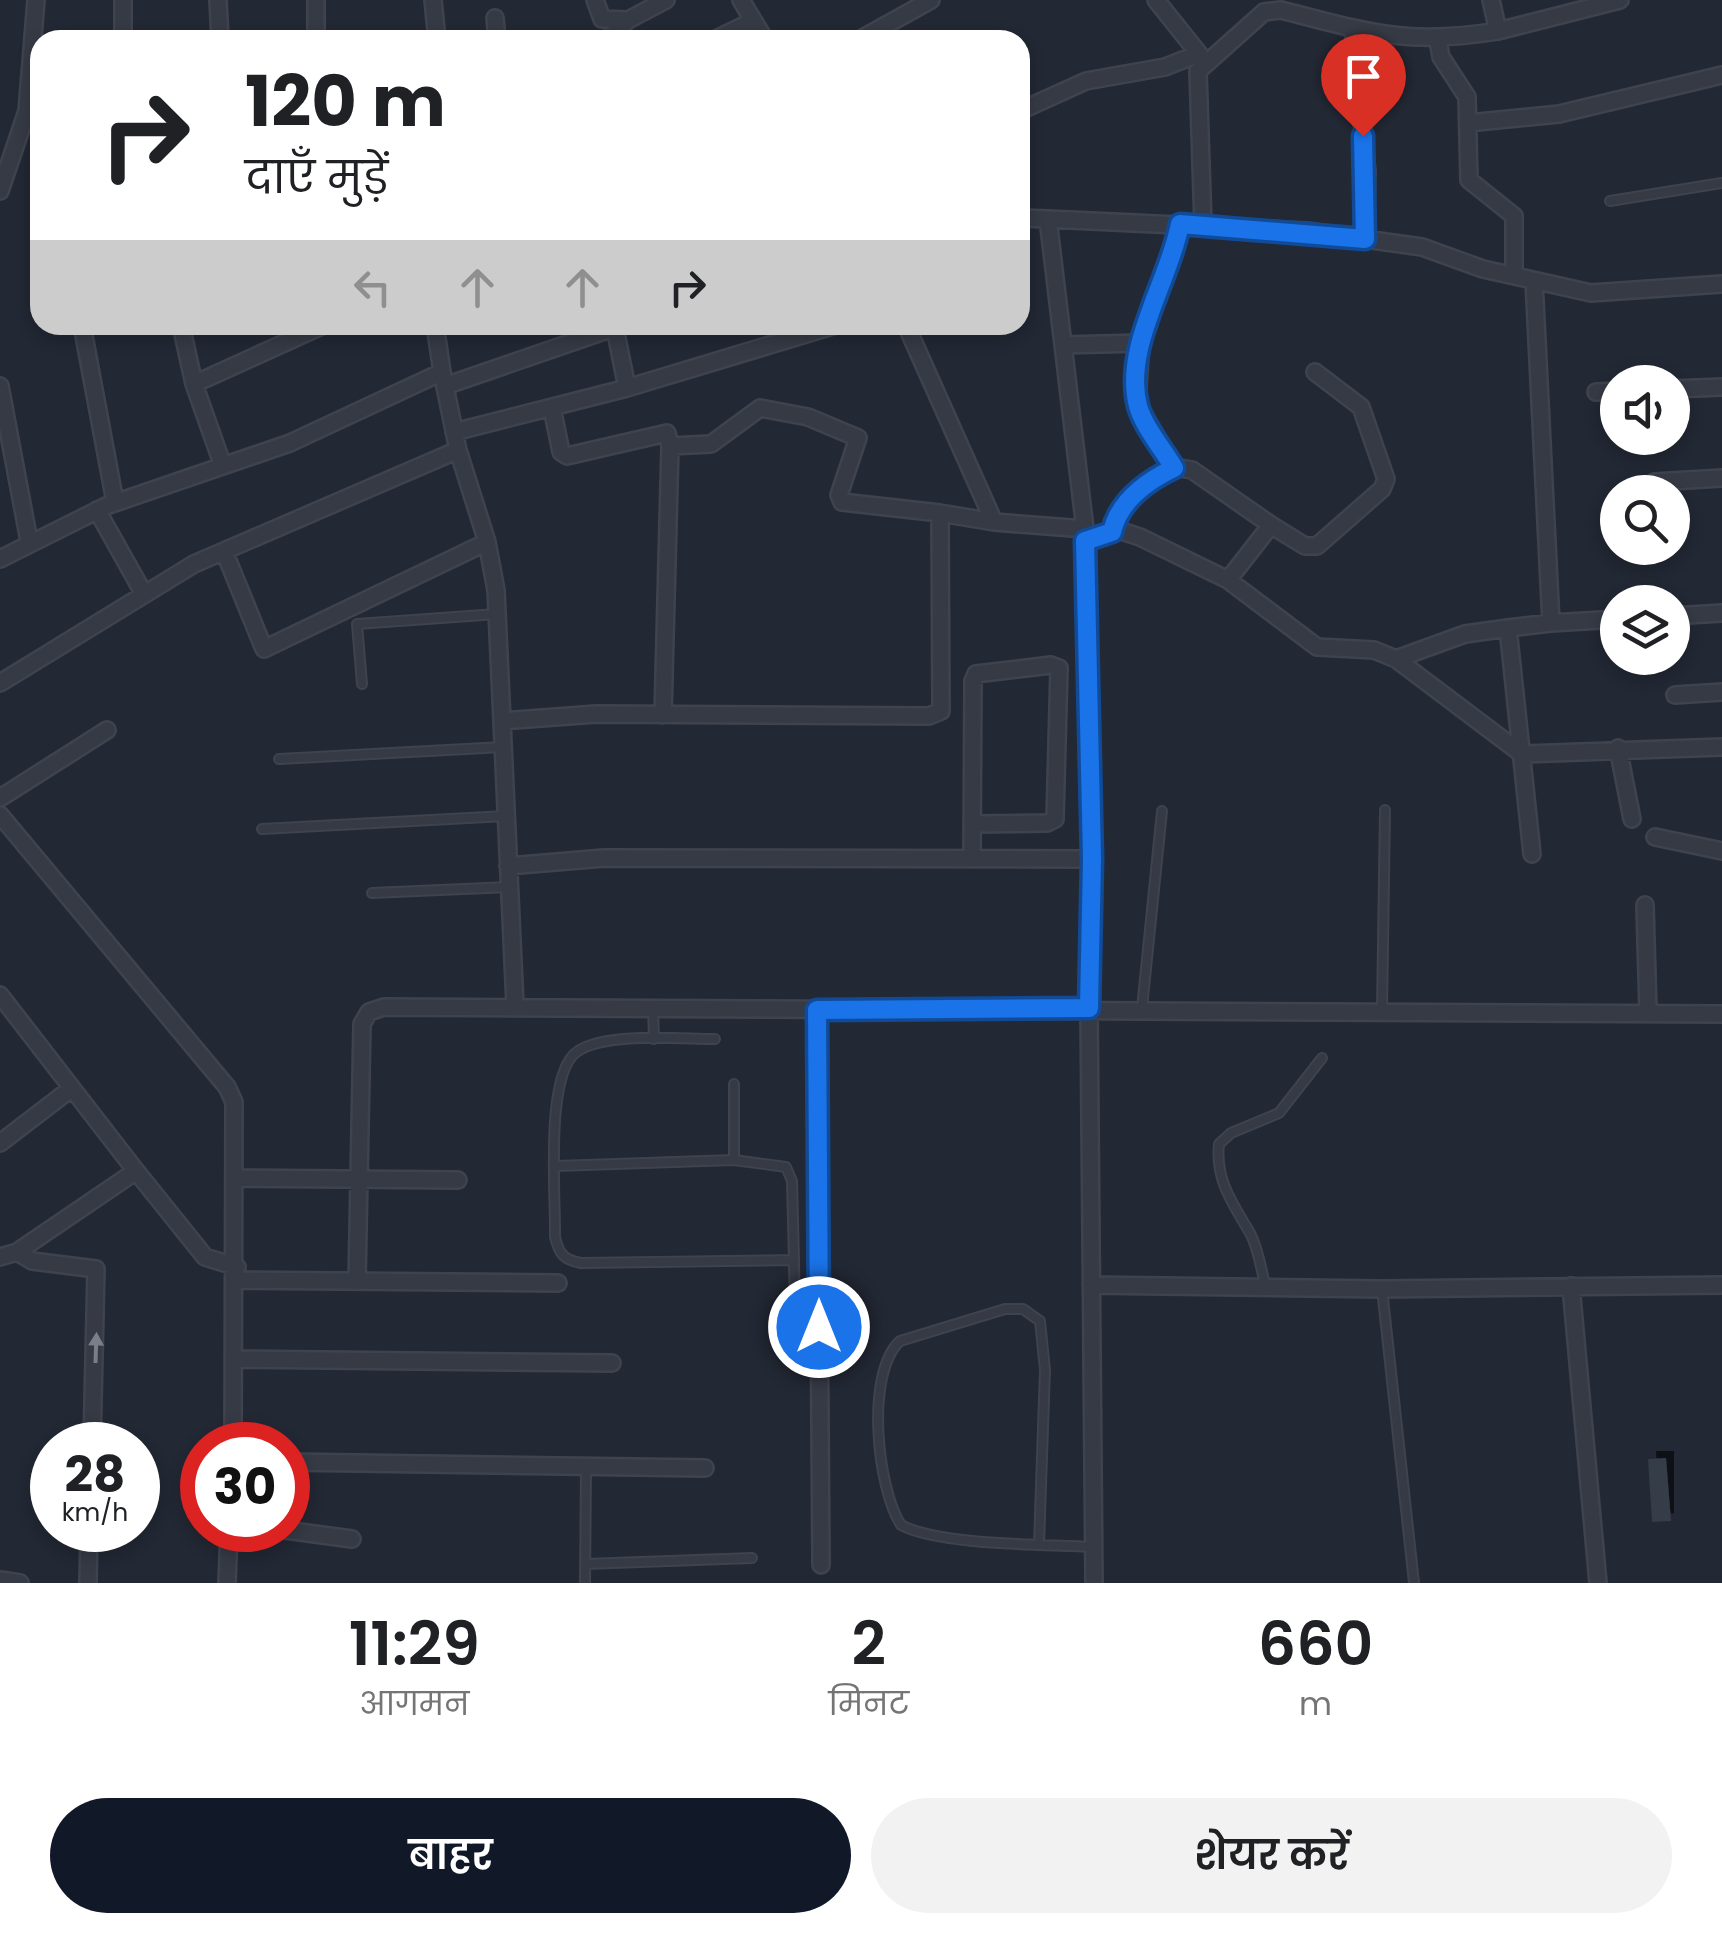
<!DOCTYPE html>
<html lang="hi">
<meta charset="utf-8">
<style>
body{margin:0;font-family:Poppins,"Noto Sans Devanagari",sans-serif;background:#f2f2f2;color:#202124;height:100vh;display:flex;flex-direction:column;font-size:38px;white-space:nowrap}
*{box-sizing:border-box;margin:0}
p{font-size:32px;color:#757577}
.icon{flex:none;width:55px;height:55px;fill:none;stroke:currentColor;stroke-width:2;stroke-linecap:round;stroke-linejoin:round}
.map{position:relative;height:1583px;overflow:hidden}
.side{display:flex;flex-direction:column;background:#fff;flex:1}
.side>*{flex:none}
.top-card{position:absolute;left:30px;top:30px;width:1000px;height:305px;border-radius:30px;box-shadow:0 5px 15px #0003;background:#fff;color:#202124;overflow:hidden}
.tools{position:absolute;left:1600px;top:365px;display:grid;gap:20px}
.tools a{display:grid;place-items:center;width:90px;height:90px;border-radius:50%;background:#fff;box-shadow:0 5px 15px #0003;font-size:50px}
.speed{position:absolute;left:30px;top:1422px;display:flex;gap:20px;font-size:50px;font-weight:700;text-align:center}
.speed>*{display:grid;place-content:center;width:130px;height:130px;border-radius:50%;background:#fff;box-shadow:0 5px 15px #0003;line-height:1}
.speed small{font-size:25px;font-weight:400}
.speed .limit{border:15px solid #d22;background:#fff;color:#111}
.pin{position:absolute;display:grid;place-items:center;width:85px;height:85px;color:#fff;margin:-102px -42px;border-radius:50% 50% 50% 0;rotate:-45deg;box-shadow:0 0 10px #0007}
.pin .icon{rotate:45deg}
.me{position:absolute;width:110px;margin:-55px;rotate:0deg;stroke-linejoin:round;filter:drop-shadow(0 0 8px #0008)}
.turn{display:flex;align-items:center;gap:35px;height:210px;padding:0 50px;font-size:45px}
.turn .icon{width:130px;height:130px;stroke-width:2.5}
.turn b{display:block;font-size:70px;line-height:85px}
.lanes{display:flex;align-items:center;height:95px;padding:0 50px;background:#0003;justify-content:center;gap:50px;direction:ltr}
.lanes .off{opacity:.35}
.eta{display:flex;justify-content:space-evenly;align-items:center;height:170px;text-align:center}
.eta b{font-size:60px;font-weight:600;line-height:70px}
.action{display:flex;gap:20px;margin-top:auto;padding:20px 50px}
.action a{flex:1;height:115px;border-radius:60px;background:#111827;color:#fff;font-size:40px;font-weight:600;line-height:115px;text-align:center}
.action a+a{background:#f2f2f2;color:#202124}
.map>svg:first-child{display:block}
</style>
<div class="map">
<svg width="1722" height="1583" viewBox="0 0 1722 1583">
<defs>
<filter id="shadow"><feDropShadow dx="8" dy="-8" stdDeviation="0" flood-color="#0009"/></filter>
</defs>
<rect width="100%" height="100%" fill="#222834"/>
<!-- building -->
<path fill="#353c4a" filter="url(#shadow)" d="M 1666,1458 L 1671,1521 L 1652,1522 L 1648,1459 Z"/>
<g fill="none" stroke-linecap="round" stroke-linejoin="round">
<!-- lane casing -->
<g stroke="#3f434e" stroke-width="12">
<path id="lane" d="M 1610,201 L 1722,183
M 362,684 L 357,624 L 497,614
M 279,759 L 503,747
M 262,829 L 506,816
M 372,893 L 509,887
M 653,1008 L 654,1039
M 1142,1008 L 1162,811
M 1382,1011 L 1385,810
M 715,1039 C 681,1039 607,1032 578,1051 C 544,1072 556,1198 555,1237 C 559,1254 564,1260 581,1263 L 794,1260 L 795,1331 L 781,1346
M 734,1084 L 734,1160
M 556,1166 L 734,1160 L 786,1167 L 792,1181 L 794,1260
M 1266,1288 C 1261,1270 1259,1250 1250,1233 C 1233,1204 1215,1180 1219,1144 L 1231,1133 L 1279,1113 L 1322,1058
M 1382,1289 L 1414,1583
M 1039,1544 L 1045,1370 L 1040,1321 L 1023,1309 L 1005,1309 L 900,1341 C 865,1373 877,1488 901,1525 C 941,1546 1044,1544 1092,1547
M 585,1564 L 752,1558
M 585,1583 L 586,1469"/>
</g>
<!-- street casing -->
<g stroke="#3f434e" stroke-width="20">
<path id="street" d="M 123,0 L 123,40
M 218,0 L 220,40
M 316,0 L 316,40
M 433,0 L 437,40
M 595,0 L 602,19 L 628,20 L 666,0
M 741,0 L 765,40
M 1156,0 L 1203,59
M 1491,0 L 1498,31 L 1620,0
M 495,18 L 497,40
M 1353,28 L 1367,172 L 1365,239
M 607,40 L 628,20
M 714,40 L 753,21
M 859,40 L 931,0
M 1438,41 L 1441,57 L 1467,97 L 1469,180 L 1514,216 L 1514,276
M 1020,111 L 1086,81 L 1165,67 L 1198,54
M 1468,123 L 1559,114 L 1722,75
M 0,191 L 27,111 L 36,0
M 1020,218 L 1048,219 L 1085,529 L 1092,859 L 1089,1008 L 1094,1583
M 1048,219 L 1307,231 L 1422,247 L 1483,269 L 1591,293 L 1722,284
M 1203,226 L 1198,71 L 1264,12 L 1281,10 C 1368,32 1406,46 1498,31
M 1534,281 L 1551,623 L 1618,619
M 82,325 L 115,502
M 181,325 L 194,384 L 223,466
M 435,325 L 442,372
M 906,325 L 994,522 L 1085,529
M 615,328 L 627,388
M 1141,343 L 1137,403 L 1174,467
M 1063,345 L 1141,343 L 1174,255 L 1180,225
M 194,384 L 324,325
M 0,386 L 29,541
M 445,386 L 622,325
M 1672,389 L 1722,387
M 1596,392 L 1618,391
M 552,408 L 561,452 L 567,456 L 667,433 L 670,446 L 663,715
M 454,432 L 627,388 L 836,325
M 670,446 L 711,444 L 760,408 L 808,417 L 858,438 L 839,495 L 842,502 L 940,513
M 1654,482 L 1722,478
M 97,510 L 144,594
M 1112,532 L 1115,519 L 1145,484 L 1174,467 L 1192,470 L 1271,525
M 1085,541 L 1118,530 L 1140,537 L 1228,580 L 1317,647 L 1374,650 L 1396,659 L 1522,754 L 1722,747
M 224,551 L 264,649 L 487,542
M 0,559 L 106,506 L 290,443 L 442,372 L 458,450 L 487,542 L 496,590 L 515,1005
M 1228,580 L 1271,525 L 1305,546 L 1317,546 L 1382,489 L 1386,479 L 1361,407 L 1315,372
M 1672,616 L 1722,613
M 1396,659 L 1465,634 L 1508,628
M 0,683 L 194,564 L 458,450
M 1675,695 L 1722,692
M 502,721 L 596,714 L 929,716 L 941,711 L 940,513 L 994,522
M 1618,748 L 1632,819
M 0,798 L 107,730
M 0,815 L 227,1087 L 234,1102 L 233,1445
M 972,824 L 1047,823 L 1055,819 L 1059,668 L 1051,665 L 976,674 L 973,681 L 972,859
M 1655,837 L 1722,851
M 1532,854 L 1508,628 L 1551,623
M 508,866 L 604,858 L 1092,859
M 1645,905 L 1648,1012
M 0,995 L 136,1171
M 817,1010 L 821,1565
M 0,1143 L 72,1088
M 236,1178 L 458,1180
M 17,1252 L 32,1261 L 96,1269 L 92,1445
M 0,1257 L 17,1252 L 136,1171 L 205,1257 L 237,1267
M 236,1280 L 558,1283
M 357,1282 L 362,1024 L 369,1012 L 384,1007 L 1722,1014
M 1091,1285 L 1382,1289 L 1722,1285
M 1571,1286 L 1598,1583
M 236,1359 L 612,1363
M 288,1462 L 705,1468
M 285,1530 L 352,1539
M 0,1580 L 20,1583
M 88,1583 L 89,1530
M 227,1583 L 229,1530"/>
</g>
<!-- lane -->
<use href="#lane" stroke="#353a45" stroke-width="8"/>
<!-- street -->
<use href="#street" stroke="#353a45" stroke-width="15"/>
</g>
<!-- one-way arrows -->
<defs><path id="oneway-solid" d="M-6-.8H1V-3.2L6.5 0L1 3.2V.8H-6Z" transform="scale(2.5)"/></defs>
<use fill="#797e89" href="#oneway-solid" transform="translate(96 1348) rotate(-88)"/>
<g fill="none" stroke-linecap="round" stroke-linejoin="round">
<!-- route casing -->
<g stroke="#114b97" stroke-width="25">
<path id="route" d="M 819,1327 L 817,1010 L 1089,1008 L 1092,859 L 1085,541 L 1112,532 C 1119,501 1147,481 1174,468 C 1163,449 1144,427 1138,406 C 1123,347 1169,282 1180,224 L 1365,239 L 1363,136"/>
</g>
<!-- route -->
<use href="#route" stroke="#1a73e8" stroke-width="18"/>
</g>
</svg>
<div class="tools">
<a><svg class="icon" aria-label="sound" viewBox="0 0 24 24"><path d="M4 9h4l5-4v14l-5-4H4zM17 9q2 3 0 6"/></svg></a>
<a><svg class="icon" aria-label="search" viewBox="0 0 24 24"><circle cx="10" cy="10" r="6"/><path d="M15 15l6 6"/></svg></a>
<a><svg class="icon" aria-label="layers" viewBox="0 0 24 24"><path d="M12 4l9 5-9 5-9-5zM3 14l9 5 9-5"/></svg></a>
</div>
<div class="speed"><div>28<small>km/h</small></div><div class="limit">30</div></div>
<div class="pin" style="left:1363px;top:136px;background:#d93025"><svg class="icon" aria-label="arrive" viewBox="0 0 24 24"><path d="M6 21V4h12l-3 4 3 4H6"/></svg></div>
<svg class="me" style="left:819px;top:1327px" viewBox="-20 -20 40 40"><circle r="17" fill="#1a73e8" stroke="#fff" stroke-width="3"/><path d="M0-11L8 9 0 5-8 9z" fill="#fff"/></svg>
<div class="top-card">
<div class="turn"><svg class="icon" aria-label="right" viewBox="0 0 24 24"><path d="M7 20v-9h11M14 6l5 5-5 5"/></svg><div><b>120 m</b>दाएँ मुड़ें</div></div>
<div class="lanes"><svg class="icon off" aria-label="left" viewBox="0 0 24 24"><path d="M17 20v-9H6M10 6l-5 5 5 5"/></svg><svg class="icon off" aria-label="ahead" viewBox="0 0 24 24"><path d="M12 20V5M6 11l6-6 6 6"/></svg><svg class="icon off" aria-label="ahead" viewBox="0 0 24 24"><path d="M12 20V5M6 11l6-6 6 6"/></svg><svg class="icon" aria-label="right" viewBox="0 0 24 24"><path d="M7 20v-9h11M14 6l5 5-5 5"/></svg></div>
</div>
</div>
<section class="side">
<div class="eta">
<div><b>11:29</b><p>आगमन</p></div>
<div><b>2</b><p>मिनट</p></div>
<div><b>660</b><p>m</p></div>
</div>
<div class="action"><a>बाहर</a><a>शेयर करें</a></div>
</section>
